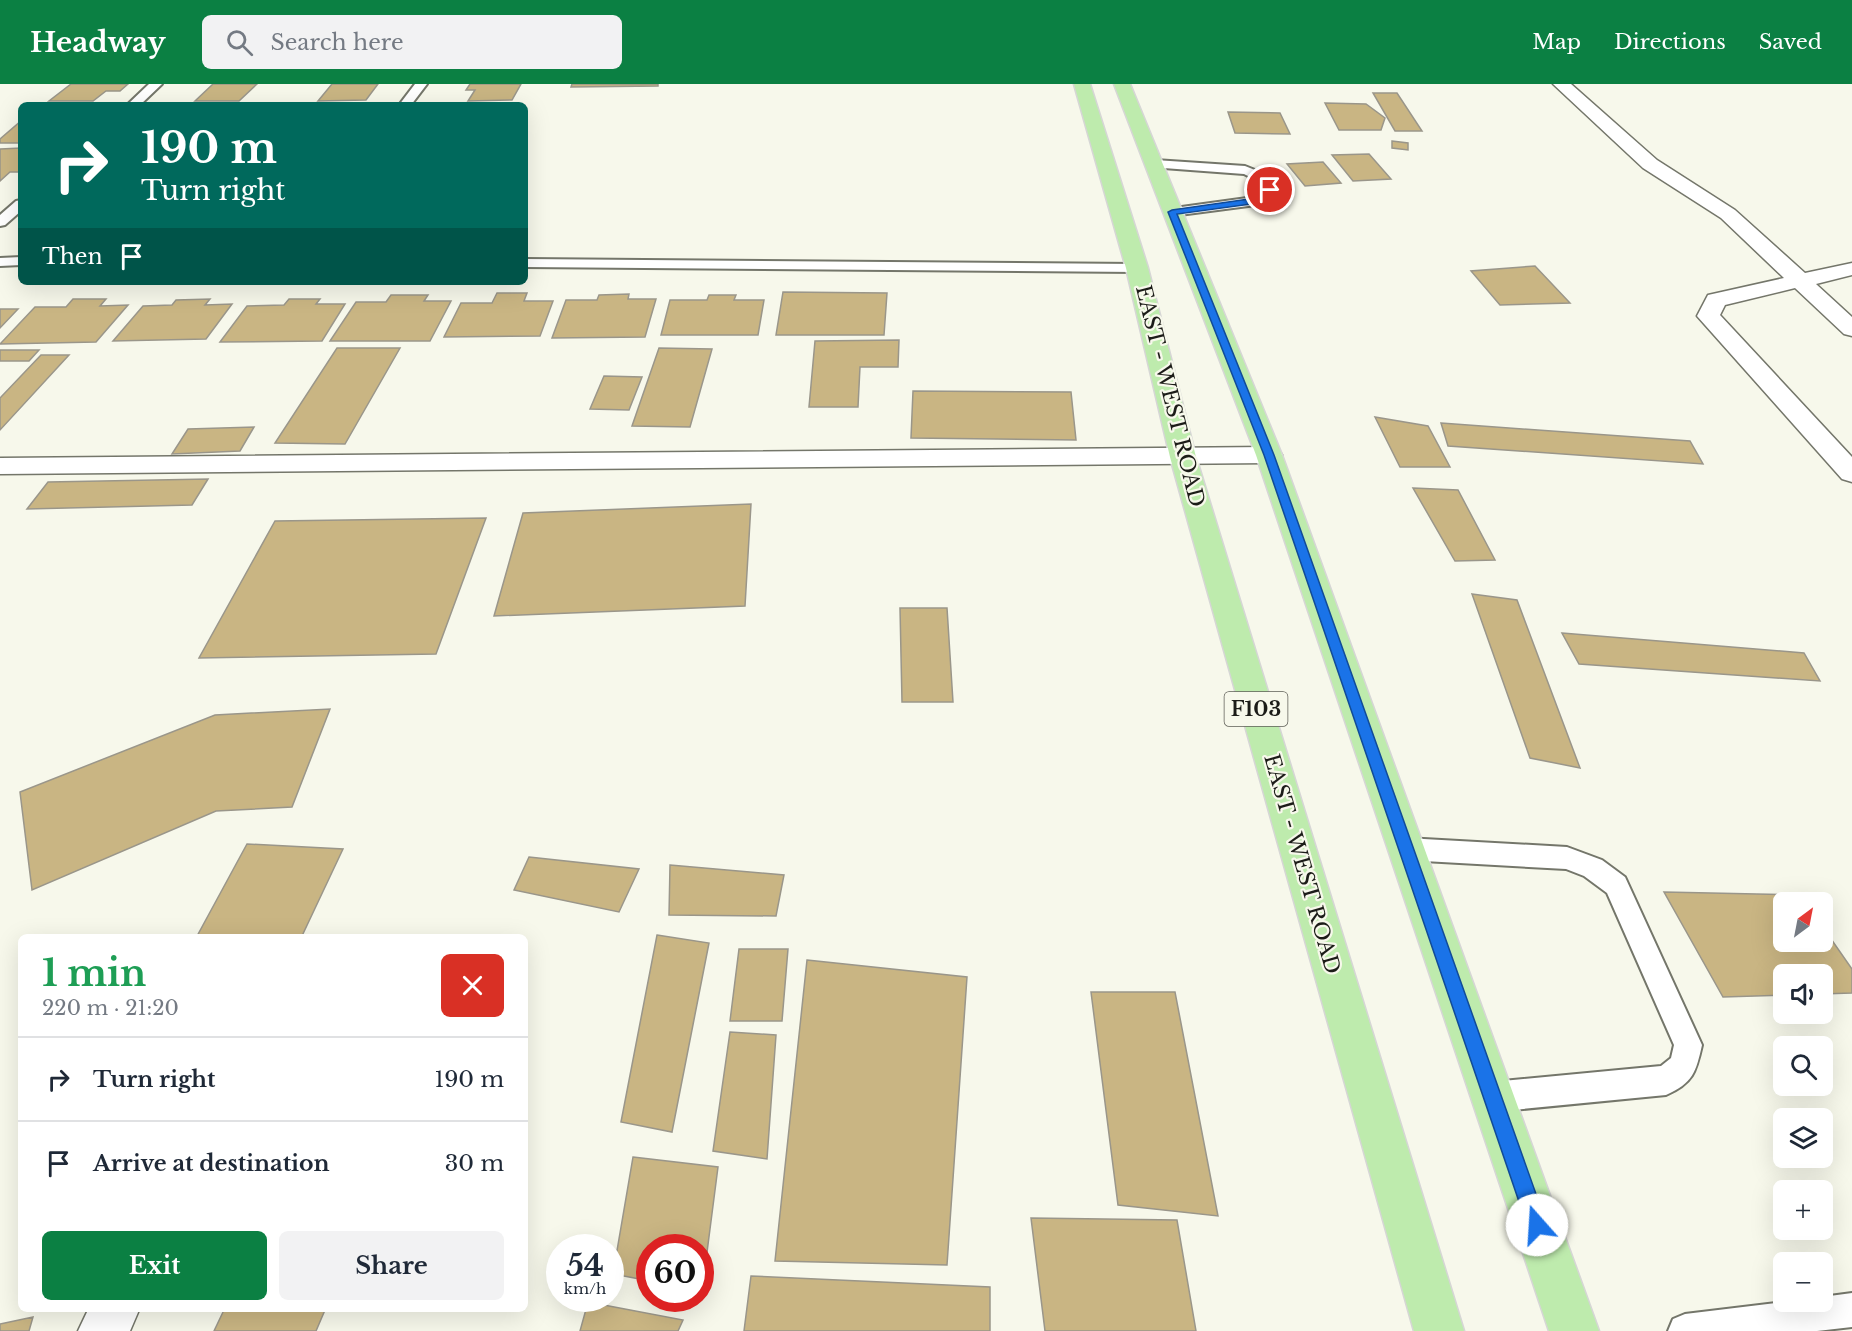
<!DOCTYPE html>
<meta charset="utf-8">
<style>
body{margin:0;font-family:"Libre Baskerville",serif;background:#f2f2f3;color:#1f2937;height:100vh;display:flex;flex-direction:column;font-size:22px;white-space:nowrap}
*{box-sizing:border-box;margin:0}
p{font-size:20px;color:#747a83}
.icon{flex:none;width:33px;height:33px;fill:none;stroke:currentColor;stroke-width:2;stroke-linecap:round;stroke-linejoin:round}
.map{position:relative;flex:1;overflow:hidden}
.side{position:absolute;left:18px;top:850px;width:510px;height:378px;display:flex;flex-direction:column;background:#fff;border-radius:9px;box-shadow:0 6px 24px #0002}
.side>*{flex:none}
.guide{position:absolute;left:18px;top:18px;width:510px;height:183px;border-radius:9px;box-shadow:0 6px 24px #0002;background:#00695c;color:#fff;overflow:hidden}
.needle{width:39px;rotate:32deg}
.fabs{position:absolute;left:1773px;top:808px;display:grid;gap:12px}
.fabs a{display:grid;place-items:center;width:60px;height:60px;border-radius:9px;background:#fff;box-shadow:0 6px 24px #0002;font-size:30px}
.speed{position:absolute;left:546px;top:1150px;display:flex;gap:12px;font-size:30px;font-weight:700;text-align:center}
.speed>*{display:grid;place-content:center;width:78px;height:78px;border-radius:50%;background:#fff;box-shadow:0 6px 24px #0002;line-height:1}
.speed small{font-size:15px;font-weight:400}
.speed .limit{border:9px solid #d22;background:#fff;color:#111}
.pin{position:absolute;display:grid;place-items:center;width:51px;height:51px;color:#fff;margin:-26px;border:3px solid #fff;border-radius:50%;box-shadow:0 2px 6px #0007}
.me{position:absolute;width:66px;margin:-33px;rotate:341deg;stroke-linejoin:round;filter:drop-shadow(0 0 4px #0008)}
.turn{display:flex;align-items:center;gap:21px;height:126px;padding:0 24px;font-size:27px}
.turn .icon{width:78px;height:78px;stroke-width:2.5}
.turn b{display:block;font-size:42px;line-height:51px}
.then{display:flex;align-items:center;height:57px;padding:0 24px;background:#0003;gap:12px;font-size:22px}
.round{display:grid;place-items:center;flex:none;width:63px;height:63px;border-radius:9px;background:#f2f2f3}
.head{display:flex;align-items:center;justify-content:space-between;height:102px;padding:0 24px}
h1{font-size:36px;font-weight:700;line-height:45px;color:#1e9e55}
.primary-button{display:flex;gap:12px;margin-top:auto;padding:12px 24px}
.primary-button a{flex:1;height:69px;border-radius:9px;background:#0b8043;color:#fff;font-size:24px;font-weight:700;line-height:69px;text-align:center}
.primary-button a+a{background:#f2f2f3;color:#1f2937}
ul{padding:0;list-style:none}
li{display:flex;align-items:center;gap:18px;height:84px;padding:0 24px;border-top:2px solid #e0e1e3}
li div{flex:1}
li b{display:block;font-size:22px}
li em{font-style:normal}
header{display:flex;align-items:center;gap:36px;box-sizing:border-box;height:84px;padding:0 30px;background:#0b8043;color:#fff}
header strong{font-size:28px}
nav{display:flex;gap:33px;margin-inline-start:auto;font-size:21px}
.search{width:420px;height:54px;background:#f2f2f3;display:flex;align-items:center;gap:15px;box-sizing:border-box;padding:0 21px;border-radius:9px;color:#747a83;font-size:22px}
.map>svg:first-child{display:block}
</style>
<header>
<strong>Headway</strong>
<div class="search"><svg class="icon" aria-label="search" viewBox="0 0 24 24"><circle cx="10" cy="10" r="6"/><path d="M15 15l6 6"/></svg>Search here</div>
<nav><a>Map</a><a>Directions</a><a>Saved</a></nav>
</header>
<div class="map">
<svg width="1852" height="1247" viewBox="0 0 1852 1247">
<rect width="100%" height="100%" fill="#f7f8eb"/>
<!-- building -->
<path fill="#c9b583" stroke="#9a968a" stroke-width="1.5" d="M 71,0 L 128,0 L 120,7 L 106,7 L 93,17 L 49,17 Z
M 213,0 L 257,0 L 239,17 L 195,17 Z
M 332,0 L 378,0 L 366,16 L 318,17 Z
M 470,0 L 521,0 L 512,16 L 468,17 L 475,6 L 466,6 Z
M 572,0 L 658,0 L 658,2 L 571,3 Z
M 1373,9 L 1397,9 L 1422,47 L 1395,47 Z
M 1325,19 L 1366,20 L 1385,34 L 1381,46 L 1339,46 Z
M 1228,28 L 1280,29 L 1290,50 L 1235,49 Z
M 21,37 L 21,59 L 0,59 L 0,55 Z
M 1392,57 L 1408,59 L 1408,66 L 1392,64 Z
M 21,64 L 21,88 L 10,88 L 0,97 L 0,65 Z
M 1369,70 L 1391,95 L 1353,97 L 1332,71 Z
M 1323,78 L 1341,99 L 1305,102 L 1287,80 Z
M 1535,182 L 1570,219 L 1500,221 L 1471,187 Z
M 783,208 L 887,209 L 884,251 L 776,251 Z
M 497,209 L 527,209 L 524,217 L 553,217 L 540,252 L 444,253 L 461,219 L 492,219 Z
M 629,210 L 628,215 L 656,215 L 645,253 L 552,254 L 566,216 L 597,216 L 599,211 Z
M 391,211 L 428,211 L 424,217 L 451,217 L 430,257 L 330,257 L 356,218 L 386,218 Z
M 709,211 L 736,211 L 734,216 L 764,216 L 758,251 L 661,251 L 670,216 L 707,216 Z
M 73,215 L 106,215 L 100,222 L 128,221 L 96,258 L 0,260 L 35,223 L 66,223 Z
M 210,215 L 205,221 L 232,220 L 206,255 L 113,257 L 143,222 L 172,221 L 176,216 Z
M 289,215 L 320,215 L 316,220 L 345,220 L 322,257 L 220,258 L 247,222 L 284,221 Z
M 0,225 L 18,225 L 0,244 Z
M 899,256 L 898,283 L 860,283 L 858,323 L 809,323 L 815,257 Z
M 337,264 L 400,264 L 345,360 L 275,359 Z
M 659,264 L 712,265 L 690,343 L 632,342 Z
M 0,266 L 39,266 L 29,277 L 0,277 Z
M 41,271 L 69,271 L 0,346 L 0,314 Z
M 604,292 L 642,293 L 629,326 L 590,325 Z
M 913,307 L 1071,308 L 1076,356 L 911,354 Z
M 1375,333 L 1428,342 L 1450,383 L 1400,383 Z
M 1441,339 L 1690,357 L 1703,380 L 1448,362 Z
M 254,343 L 240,367 L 172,370 L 188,345 Z
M 208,395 L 192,421 L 27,425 L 48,398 Z
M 1413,404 L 1458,406 L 1495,476 L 1455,477 Z
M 751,420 L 745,522 L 494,532 L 523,429 Z
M 486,434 L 436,570 L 199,574 L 275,437 Z
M 1472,510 L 1517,516 L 1580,684 L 1530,674 Z
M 900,524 L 947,524 L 953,618 L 902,618 Z
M 1562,549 L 1804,569 L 1820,597 L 1579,580 Z
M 330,625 L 292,723 L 216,727 L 32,806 L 20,708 L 215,631 Z
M 247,760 L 343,765 L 301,854 L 196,854 Z
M 529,773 L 639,785 L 619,828 L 514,806 Z
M 670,781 L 784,791 L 776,832 L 669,831 Z
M 1664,808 L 1801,811 L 1807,819 L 1784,819 L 1784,858 L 1822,858 L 1822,842 L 1852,885 L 1852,909 L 1822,910 L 1822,891 L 1784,891 L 1784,911 L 1723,913 Z
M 657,851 L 709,859 L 672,1048 L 621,1038 Z
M 739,865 L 788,865 L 782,937 L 730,937 Z
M 807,876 L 967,893 L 947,1181 L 775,1177 Z
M 1091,908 L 1175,908 L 1218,1132 L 1118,1121 Z
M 730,948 L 776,951 L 767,1075 L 713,1067 Z
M 633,1073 L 718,1083 L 702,1207 L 700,1164 L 650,1164 L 650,1197 L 613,1190 Z
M 1031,1134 L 1177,1136 L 1196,1247 L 1045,1247 Z
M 751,1192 L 990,1203 L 990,1247 L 744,1247 Z
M 588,1218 L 683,1236 L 678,1247 L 580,1247 Z
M 224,1226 L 325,1226 L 316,1247 L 214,1247 Z
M 33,1233 L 29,1247 L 0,1247 L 0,1240 Z"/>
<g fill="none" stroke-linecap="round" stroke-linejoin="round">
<!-- service casing -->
<g stroke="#74766a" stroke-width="4">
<path id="service" d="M 149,0 L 162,0 L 140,21 L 127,21 Z
M 415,0 L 427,0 L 411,21 L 399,21 Z
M 1155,76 L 1245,82 L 1265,90 L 1277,106 L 1256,121 L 1172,132 L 1167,131 L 1165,128 L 1167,125 L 1247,114 L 1263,105 L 1256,96 L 1244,90 L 1150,83 L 1149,80 Z
M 21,116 L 21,127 L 5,141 L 0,142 L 0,131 L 16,117 Z
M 21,173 L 21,181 L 0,182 L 0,174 Z
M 525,175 L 1137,180 L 1144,184 L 1137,188 L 525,183 Z
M 1406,754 L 1567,763 L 1602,776 L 1625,793 L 1702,961 C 1696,988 1693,999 1666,1011 L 1492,1028 L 1482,1023 L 1477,1013 L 1482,1003 L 1492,998 L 1661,982 L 1671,974 L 1674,961 L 1607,809 L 1584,792 L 1566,785 L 1406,776 L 1397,773 L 1393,765 L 1397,757 Z
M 1852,1209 L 1852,1243 L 1817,1247 L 1668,1247 L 1673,1235 L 1685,1230 L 1784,1218 L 1822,1218 L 1822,1213 Z"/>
</g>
<!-- minor casing -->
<g stroke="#74766a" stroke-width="3">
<path id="minor" d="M 1553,0 L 1571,0 L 1657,76 L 1735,126 L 1805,189 L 1852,179 L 1852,191 L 1816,200 L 1852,233 L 1852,252 L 1844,250 L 1795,204 L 1725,221 L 1720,231 L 1852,373 L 1852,398 L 1842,395 L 1697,232 L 1708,211 L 1784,194 L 1721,134 L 1643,84 Z
M 1269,363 L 1278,365 L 1282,371 L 1278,377 L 1269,379 L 0,390 L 0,374 Z
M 88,1226 L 139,1226 L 130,1247 L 78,1247 Z"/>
</g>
<!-- primary casing -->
<g stroke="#d6d6d5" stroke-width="3">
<path id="primary" d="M 1074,0 L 1090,0 L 1148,184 L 1196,373 L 1464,1247 L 1414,1247 L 1170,373 L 1126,184 Z
M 1114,0 L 1130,0 L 1282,371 L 1599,1247 L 1549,1247 L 1256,371 Z"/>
</g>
<!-- service -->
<use href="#service" fill="#fff" fill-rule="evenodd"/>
<!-- minor -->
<use href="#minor" fill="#fff" fill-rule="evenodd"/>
<!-- primary -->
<use href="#primary" fill="#beebad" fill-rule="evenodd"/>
</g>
<!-- route -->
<path fill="#1a73e8" stroke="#114b97" stroke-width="1.5" d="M 1267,104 L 1274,106 L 1251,120 L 1177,130 L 1274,371 L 1547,1141 L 1544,1148 L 1537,1150 L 1530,1148 L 1527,1141 L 1264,371 L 1168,128 L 1172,126 L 1249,115 Z"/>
<g text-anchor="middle" stroke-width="4.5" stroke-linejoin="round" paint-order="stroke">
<!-- shield labels -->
<rect fill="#f7f8eb" stroke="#5e5e57" stroke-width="1.5" x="1224.5" y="608" width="63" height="34" rx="4.5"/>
<g font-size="20" font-weight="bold" fill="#1c1c18">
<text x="1256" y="632">F103</text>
</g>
<!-- street labels -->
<g font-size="21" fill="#1c1c18" stroke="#f7f8eb">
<text transform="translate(1170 312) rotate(76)" y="7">EAST - WEST ROAD</text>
<text transform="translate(1302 780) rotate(74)" y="7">EAST - WEST ROAD</text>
</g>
</g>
</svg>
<div class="fabs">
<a><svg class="needle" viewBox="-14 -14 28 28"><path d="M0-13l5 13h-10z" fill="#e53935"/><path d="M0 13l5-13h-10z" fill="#747a83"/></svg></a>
<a><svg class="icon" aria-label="sound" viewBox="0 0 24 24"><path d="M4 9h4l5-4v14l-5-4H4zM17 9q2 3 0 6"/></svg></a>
<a><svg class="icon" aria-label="search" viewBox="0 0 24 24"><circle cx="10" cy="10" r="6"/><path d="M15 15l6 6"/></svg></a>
<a><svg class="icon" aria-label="layers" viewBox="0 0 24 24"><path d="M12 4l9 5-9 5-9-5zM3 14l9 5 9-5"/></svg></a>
<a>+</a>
<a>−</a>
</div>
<div class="speed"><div>54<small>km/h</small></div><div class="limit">60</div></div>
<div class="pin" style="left:1270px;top:106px;background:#d93025"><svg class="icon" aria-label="arrive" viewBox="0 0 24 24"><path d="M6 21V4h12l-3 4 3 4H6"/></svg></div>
<svg class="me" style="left:1537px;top:1141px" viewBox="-20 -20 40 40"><circle r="19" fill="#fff"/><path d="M0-13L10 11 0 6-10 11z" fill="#1a73e8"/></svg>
<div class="guide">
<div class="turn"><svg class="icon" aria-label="right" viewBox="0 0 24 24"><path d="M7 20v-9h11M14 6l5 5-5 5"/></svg><div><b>190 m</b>Turn right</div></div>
<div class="then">Then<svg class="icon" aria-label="arrive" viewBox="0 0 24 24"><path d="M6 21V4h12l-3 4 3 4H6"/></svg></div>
</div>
<section class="side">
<div class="head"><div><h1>1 min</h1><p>220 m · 21:20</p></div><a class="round" style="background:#d93025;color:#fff"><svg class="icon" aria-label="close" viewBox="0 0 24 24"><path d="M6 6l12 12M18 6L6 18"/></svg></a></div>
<ul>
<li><svg class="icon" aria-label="right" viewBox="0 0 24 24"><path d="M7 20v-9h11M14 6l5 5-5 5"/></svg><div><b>Turn right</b></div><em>190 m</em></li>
<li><svg class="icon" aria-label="arrive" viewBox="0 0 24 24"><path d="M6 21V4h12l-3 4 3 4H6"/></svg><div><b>Arrive at destination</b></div><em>30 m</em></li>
</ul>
<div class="primary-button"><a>Exit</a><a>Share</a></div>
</section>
</div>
